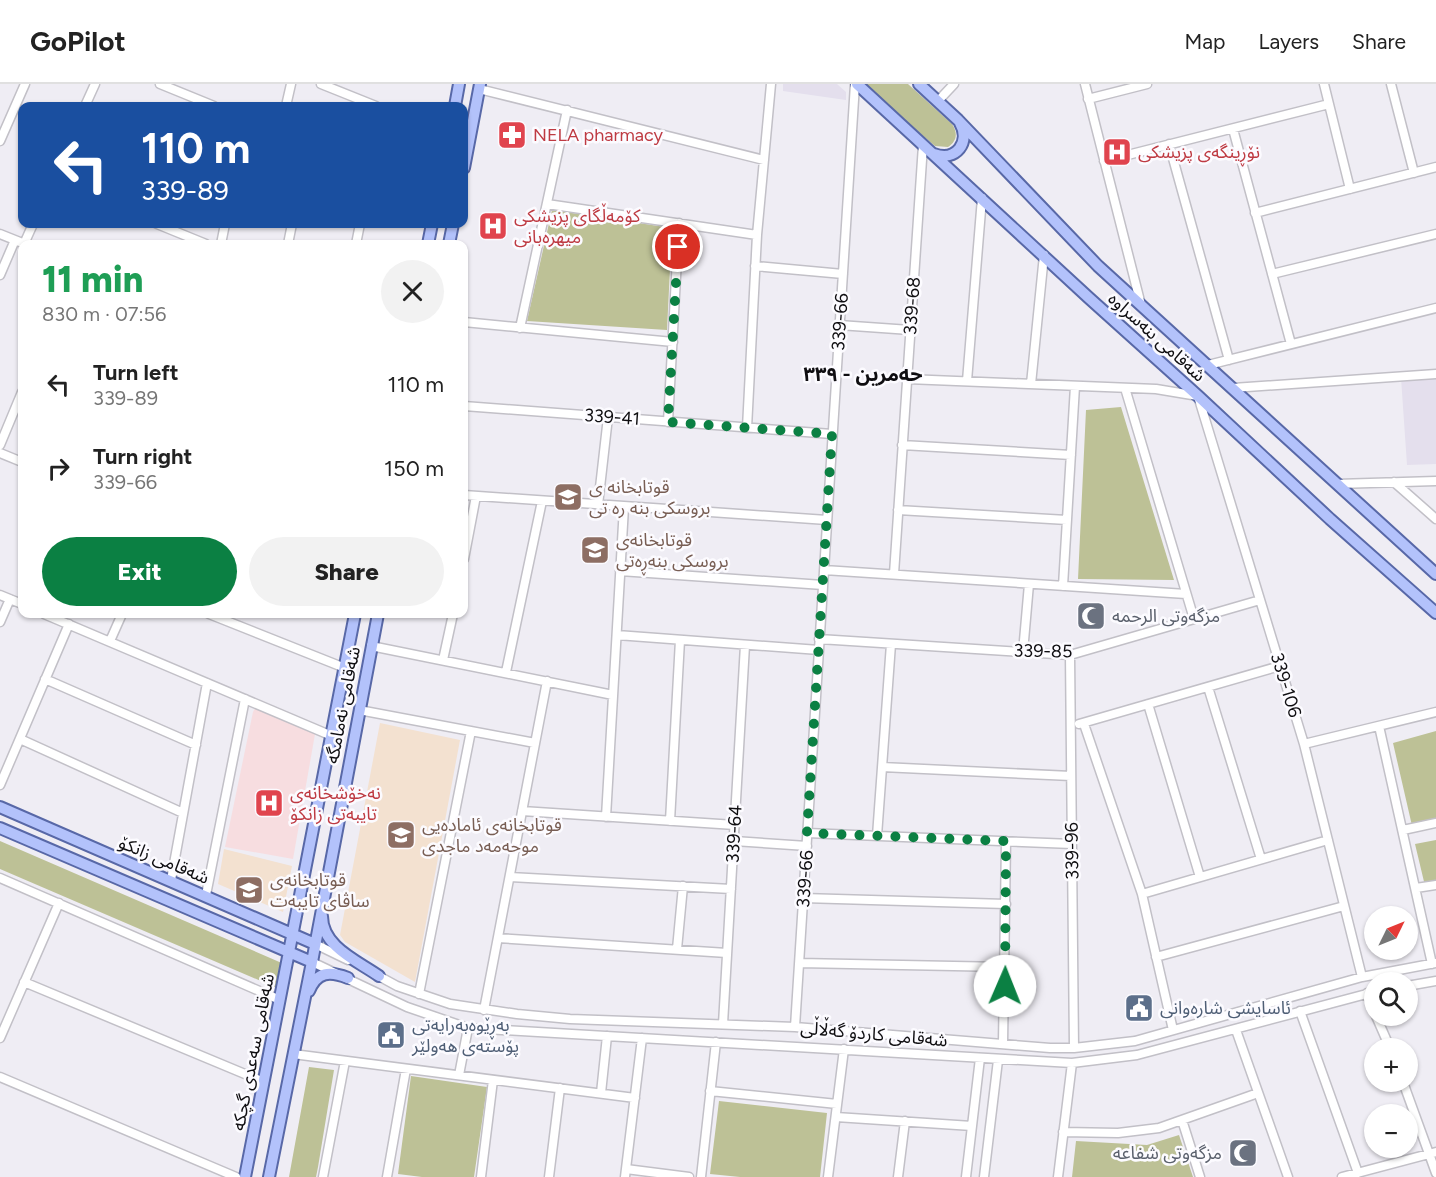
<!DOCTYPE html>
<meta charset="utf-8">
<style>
body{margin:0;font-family:Figtree,"Noto Sans Arabic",sans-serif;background:#f2f2f2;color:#222;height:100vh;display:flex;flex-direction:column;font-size:22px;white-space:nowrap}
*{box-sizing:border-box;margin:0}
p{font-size:20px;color:#767676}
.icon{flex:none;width:33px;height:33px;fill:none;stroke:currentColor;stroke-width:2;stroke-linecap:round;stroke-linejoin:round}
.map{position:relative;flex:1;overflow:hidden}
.drawer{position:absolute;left:18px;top:156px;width:450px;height:378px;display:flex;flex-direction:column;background:#fff;border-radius:12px;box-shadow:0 2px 4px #0004}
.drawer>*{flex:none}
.hud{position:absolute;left:18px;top:18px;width:450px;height:126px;border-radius:12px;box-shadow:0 2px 4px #0004;background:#1a4fa0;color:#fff;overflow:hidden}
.needle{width:39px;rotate:47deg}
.buttons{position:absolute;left:1364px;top:822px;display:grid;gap:12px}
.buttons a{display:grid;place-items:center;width:54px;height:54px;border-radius:50%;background:#fff;box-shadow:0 2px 4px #0004;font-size:30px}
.pin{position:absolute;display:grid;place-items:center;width:51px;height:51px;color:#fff;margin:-26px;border:3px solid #fff;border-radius:50%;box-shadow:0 2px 6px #0007}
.me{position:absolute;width:66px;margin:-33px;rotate:1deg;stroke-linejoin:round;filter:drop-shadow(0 0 4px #0008)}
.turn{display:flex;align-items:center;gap:21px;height:126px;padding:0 24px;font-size:27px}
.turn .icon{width:78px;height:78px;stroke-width:2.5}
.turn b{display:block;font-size:42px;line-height:51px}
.round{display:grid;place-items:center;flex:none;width:63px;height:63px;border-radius:32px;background:#f2f2f2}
.headline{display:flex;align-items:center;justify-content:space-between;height:102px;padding:0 24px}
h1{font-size:36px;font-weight:800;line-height:45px;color:#1e9e55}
.button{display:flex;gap:12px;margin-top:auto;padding:12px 24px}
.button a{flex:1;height:69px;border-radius:36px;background:#0b8043;color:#fff;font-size:24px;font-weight:800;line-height:69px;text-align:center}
.button a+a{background:#f2f2f2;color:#222}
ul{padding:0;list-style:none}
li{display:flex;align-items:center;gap:18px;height:84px;padding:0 24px}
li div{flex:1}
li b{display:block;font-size:22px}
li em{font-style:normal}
header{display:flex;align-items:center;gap:36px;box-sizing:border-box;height:84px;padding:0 30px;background:#fff;border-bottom:2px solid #e0e0e0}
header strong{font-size:28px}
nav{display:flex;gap:33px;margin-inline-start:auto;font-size:21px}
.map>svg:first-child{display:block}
</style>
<header>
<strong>GoPilot</strong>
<nav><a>Map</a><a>Layers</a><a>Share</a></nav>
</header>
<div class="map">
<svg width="1436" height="1093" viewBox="0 0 1436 1093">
<rect width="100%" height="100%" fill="#efedf4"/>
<!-- built -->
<path fill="#e4dfed" d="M 783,0 L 837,0 L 846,8 L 846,16 L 783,7 Z
M 1436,292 L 1436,380 L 1407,381 L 1401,294 Z"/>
<!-- education -->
<path fill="#f3e1d0" d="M 380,639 L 460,656 L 415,898 L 345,858 L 340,851 Z
M 224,765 L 292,782 L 283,828 L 218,800 Z"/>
<!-- medical -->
<path fill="#f7dde0" d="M 255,624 L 315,650 L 293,775 L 225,763 L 253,628 Z"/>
<!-- green -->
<path fill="#bdc196" d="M 862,0 L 908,0 L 952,40 C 958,49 957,57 948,63 L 935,62 Z
M 552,126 L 672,144 L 667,246 L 527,237 Z
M 1121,323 L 1174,496 L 1078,495 L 1086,326 Z
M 1436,647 L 1436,741 L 1413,746 L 1393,659 Z
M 1436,756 L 1436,804 L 1426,806 L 1415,760 Z
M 0,757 L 284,880 L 277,904 L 0,785 Z
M 309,983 L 334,986 L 318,1083 L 316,1093 L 289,1093 Z
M 411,992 L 487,1003 L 474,1093 L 422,1093 L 398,1090 Z
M 719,1017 L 827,1029 L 820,1093 L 740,1093 L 710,1090 Z
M 1179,1051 L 1193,1093 L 1072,1093 L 1076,1057 L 1147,1061 Z"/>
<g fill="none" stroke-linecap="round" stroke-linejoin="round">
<!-- minor casing -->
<g stroke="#c2c0c7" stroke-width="11">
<path id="minor" d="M 160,0 L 214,22
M 321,0 L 376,22
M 1085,0 L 1141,221
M 1324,0 L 1350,105
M 1391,0 L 1414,89
M 479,5 L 764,76
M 1088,15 L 1147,0
M 938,17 L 954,0
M 85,22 L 95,0
M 286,22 L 291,0
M 1233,45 L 1291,260
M 0,57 L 25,0
M 1169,60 L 1229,276
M 1104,77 L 1329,20
M 547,120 L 757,151
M 1255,129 L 1436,83
M 157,140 L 206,160
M 0,150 L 25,160
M 24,160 L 33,140
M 221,160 L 225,140
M 288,160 L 292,140
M 356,160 L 360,140
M 755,182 L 843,190
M 1272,190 L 1436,150
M 0,191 L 15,156
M 464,238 L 673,258
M 839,241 L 910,246
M 520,244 L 567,26
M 1208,281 L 1436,224
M 907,295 L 1156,305 L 1198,312 L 1304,660 L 1362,893
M 967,297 L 982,114
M 1031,300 L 1044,171
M 1125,304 L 1194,535
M 1233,304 L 1436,290
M 464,322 L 832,350
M 668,338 L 679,139
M 747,344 L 757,151 L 771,0
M 0,361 L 22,308
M 902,361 L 1071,371
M 0,369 L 22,378
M 1394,398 L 1436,435
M 1337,400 L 1436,397
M 464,411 L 827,436
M 598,421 L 608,333
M 898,426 L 1067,436
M 464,475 L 476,412
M 824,486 L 1186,510
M 620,487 L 823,501
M 894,490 L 923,61
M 1063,502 L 1075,302
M 0,511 L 22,520
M 44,530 L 332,652
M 209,530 L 345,584
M 0,538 L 10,515
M 617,551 L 819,566
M 819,555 L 1070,571 L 1260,516
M 110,557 L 122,530
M 371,562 L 613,611
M 1023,568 L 1029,500
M 1070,571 L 1074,964
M 443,576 L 453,530
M 506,588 L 542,417
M 45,595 L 196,661
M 1208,603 L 1261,775
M 1148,620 L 1200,793
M 359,626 L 535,659
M 1079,640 L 1280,582
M 1084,640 L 1142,810 L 1173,946
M 1379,642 L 1432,880
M 20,655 L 183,729
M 1304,660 L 1436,628
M 882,683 L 1071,692
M 0,701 L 69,540
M 522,727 L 735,741
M 606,733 L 624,423
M 670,737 L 680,556
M 1403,746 L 1436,739
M 807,749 L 1072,760
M 877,752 L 891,560
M 734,757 L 807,762
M 510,793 L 731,805
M 0,794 L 280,916
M 171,796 L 207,599
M 1416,804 L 1436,801
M 1142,810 L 1328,756
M 206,811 L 245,615
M 803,814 L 1006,820
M 498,854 L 727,869
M 315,860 L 348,876
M 677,865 L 683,802
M 1156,873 L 1344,822
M 312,878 L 407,923 L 468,944 L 1072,979 L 1137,971 L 1374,908
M 799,879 L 1005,883
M 375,890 L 397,902 L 450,920 L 517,930 L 570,935 L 795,943 L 1050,964 L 1074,964 L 1135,957 L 1362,893 L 1436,879
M 24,898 L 264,998
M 1407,902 L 1436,897
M 1367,909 L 1374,926
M 419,910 L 471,647
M 484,926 L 547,597
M 1300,927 L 1358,1089
M 1376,932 L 1390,964
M 723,940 L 745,561
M 795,943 L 855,0
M 1236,946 L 1288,1093
M 0,954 L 59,819
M 1003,960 L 1006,757
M 293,970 L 635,1014
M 459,991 L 468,944
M 0,993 L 236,1093
M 1403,998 L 1436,1089
M 710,1007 L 837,1020
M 601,1009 L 607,952
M 836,1033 L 972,1042
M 1182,1036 L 1200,1093
M 1063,1048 L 1118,1049 L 1159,1044 L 1258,1009
M 626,1085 L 689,1093
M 323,1093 L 345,977
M 387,1093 L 406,985
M 481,1093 L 493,996
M 549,1093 L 560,1004
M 625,1093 L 642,954
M 701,1093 L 716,958
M 828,1093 L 844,965
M 898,1093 L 905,1037
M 966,1093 L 980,974
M 984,1093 L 998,976
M 1058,1093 L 1072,979
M 1342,1093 L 1436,1068"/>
</g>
<!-- major casing -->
<g stroke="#5868a7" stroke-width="14">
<path id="major" d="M 857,0 L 1089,214 L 1198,312 L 1330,435 L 1436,529
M 919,0 L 958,36 L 1098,182 L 1436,490
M 455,22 L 459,0
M 934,70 C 956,78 971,58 960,39
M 464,84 L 480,0
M 428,160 L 432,140
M 449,160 L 453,140
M 0,723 L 315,860
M 0,744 L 312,878
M 322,832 C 322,863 358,877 379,892
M 309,907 C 317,887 330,887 348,894
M 245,1093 L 355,530
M 269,1093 L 312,878 L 378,530"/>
</g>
<!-- minor -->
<use href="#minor" stroke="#fff" stroke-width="8"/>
<!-- major -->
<use href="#major" stroke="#b3c2fb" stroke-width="10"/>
</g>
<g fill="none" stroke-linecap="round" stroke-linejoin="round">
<!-- route -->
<path stroke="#0b8043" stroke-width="10" stroke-dasharray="0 18" d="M 678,163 L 668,338 L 832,350 L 807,749 L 1006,757 L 1005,902"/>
</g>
<!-- icons -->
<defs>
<g id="pharmacy-square" transform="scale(1.5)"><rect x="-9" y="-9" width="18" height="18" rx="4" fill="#e0444e" stroke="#fcfbff"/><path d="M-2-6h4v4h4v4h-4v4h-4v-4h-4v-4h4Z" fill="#fff"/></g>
<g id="hospital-square" transform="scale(1.5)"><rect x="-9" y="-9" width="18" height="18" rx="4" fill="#e0444e" stroke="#fcfbff"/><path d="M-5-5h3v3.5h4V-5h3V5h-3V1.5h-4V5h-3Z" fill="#fff"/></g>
<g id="school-square" transform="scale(1.5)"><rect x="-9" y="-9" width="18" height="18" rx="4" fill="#8d6e63" stroke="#fcfbff"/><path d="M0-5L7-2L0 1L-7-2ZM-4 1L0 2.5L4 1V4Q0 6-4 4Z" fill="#fff"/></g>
<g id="mosque-square" transform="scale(1.5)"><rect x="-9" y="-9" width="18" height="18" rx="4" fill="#6b7280" stroke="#fcfbff"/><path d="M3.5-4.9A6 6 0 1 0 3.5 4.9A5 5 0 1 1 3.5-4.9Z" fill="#fff"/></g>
<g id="civic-square" transform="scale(1.5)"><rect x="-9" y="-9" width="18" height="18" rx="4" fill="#5c6f8a" stroke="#fcfbff"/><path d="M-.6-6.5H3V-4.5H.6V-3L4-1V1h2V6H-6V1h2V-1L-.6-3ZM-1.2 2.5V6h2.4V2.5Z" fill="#fff"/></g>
</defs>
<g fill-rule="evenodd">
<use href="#pharmacy-square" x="512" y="51"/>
<use href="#hospital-square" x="1117" y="68"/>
<use href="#hospital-square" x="493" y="142"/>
<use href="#school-square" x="568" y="413"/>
<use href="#school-square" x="595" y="466"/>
<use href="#mosque-square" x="1091" y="532"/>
<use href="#hospital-square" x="269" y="719"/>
<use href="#school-square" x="401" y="751"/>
<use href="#school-square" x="249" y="806"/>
<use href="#civic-square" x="1139" y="924"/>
<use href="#civic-square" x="391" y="951"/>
<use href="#mosque-square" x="1243" y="1069"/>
</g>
<g text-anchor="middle" stroke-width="5" stroke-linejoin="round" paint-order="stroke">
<!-- health labels -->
<g font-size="18" fill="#be3a42" stroke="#fcfbff" text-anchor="start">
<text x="533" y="57">NELA pharmacy</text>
<text x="1138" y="74">نۆڕینگەی پزیشکی</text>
<text x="514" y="138">کۆمەڵگای پزیشکی<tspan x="514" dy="21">میهرەبانی</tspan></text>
<text x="290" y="715">نەخۆشخانەی<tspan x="290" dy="21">تایبەتی زانکۆ</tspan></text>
</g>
<!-- street labels -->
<g font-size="18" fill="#0f0e11" stroke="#fcfbff">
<text transform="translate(912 222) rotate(-86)" y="6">339-68</text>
<text transform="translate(840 238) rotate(-86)" y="6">339-66</text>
<text transform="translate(1157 253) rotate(42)" y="6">شەقامی بنەسراوە</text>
<text transform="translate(612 333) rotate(4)" y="6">339-41</text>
<text transform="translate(1043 567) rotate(1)" y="6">339-85</text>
<text transform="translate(1286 601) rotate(73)" y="6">339-106</text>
<text transform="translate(343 621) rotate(-79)" y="6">شەقامی نەمامگە</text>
<text transform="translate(734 750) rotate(-87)" y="6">339-64</text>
<text transform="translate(1072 767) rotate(-91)" y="6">339-96</text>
<text transform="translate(164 776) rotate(23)" y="6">شەقامی زانکۆ</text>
<text transform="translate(805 795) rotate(-86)" y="6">339-66</text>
<text transform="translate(874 950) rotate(5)" y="6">شەقامی کاردۆ گەڵاڵی</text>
<text transform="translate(253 968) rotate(-79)" y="6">شەقامی سەعدی گچکە</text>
</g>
<!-- education labels -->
<g font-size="18" fill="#785e54" stroke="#fcfbff" text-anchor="start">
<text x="589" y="409">قوتابخانه ى<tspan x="589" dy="21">بروسكى بنه ره تى</tspan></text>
<text x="616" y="462">قوتابخانەی<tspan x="616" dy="21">بروسکی بنەڕەتی</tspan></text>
<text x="422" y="747">قوتابخانەی ئامادەیی<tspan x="422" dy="21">موحەمەد ماجدی</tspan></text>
<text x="270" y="802">قوتابخانەی<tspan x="270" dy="21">ساڤای تایبەت</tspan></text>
</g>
<!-- worship labels -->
<g font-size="18" fill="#5b616d" stroke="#fcfbff" text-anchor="start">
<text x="1112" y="538">مزگەوتی الرحمە</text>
<text x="1222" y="1075" text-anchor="end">مزگەوتی شفاعە</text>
</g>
<!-- service labels -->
<g font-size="18" fill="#4e5e75" stroke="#fcfbff" text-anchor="start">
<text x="1160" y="930">ئاسایشی شارەوانی</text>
<text x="412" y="947">بەڕێوەبەرایەتی<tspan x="412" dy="21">پۆستەی هەولێر</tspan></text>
</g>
<!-- neighbourhood labels -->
<g font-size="20" font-weight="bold" fill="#0f0e11" stroke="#fcfbff">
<text x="863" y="297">حەمرین - ٣٣٩</text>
</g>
</g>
</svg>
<div class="buttons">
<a><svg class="needle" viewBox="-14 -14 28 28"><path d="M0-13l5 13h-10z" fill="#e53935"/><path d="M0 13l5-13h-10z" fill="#767676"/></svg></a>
<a><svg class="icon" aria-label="search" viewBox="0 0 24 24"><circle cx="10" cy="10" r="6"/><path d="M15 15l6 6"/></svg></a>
<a>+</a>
<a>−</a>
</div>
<div class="pin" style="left:678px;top:163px;background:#d93025"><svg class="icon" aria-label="arrive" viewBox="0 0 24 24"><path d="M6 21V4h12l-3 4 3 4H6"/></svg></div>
<svg class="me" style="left:1005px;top:902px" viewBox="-20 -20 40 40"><circle r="19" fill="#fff"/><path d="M0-13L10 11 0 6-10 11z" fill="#0b8043"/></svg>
<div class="hud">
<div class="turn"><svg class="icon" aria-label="left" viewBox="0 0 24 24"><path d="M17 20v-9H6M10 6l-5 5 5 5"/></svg><div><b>110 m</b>339-89</div></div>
</div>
<section class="drawer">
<div class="headline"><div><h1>11 min</h1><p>830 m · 07:56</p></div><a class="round"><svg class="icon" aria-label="close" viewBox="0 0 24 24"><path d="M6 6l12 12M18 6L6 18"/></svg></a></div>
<ul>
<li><svg class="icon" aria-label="left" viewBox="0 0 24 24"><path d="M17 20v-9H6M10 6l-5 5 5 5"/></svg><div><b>Turn left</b><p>339-89</p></div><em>110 m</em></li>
<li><svg class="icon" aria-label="right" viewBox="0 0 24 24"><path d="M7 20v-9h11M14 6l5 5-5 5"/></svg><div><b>Turn right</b><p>339-66</p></div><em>150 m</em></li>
</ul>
<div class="button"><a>Exit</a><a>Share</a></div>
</section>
</div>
